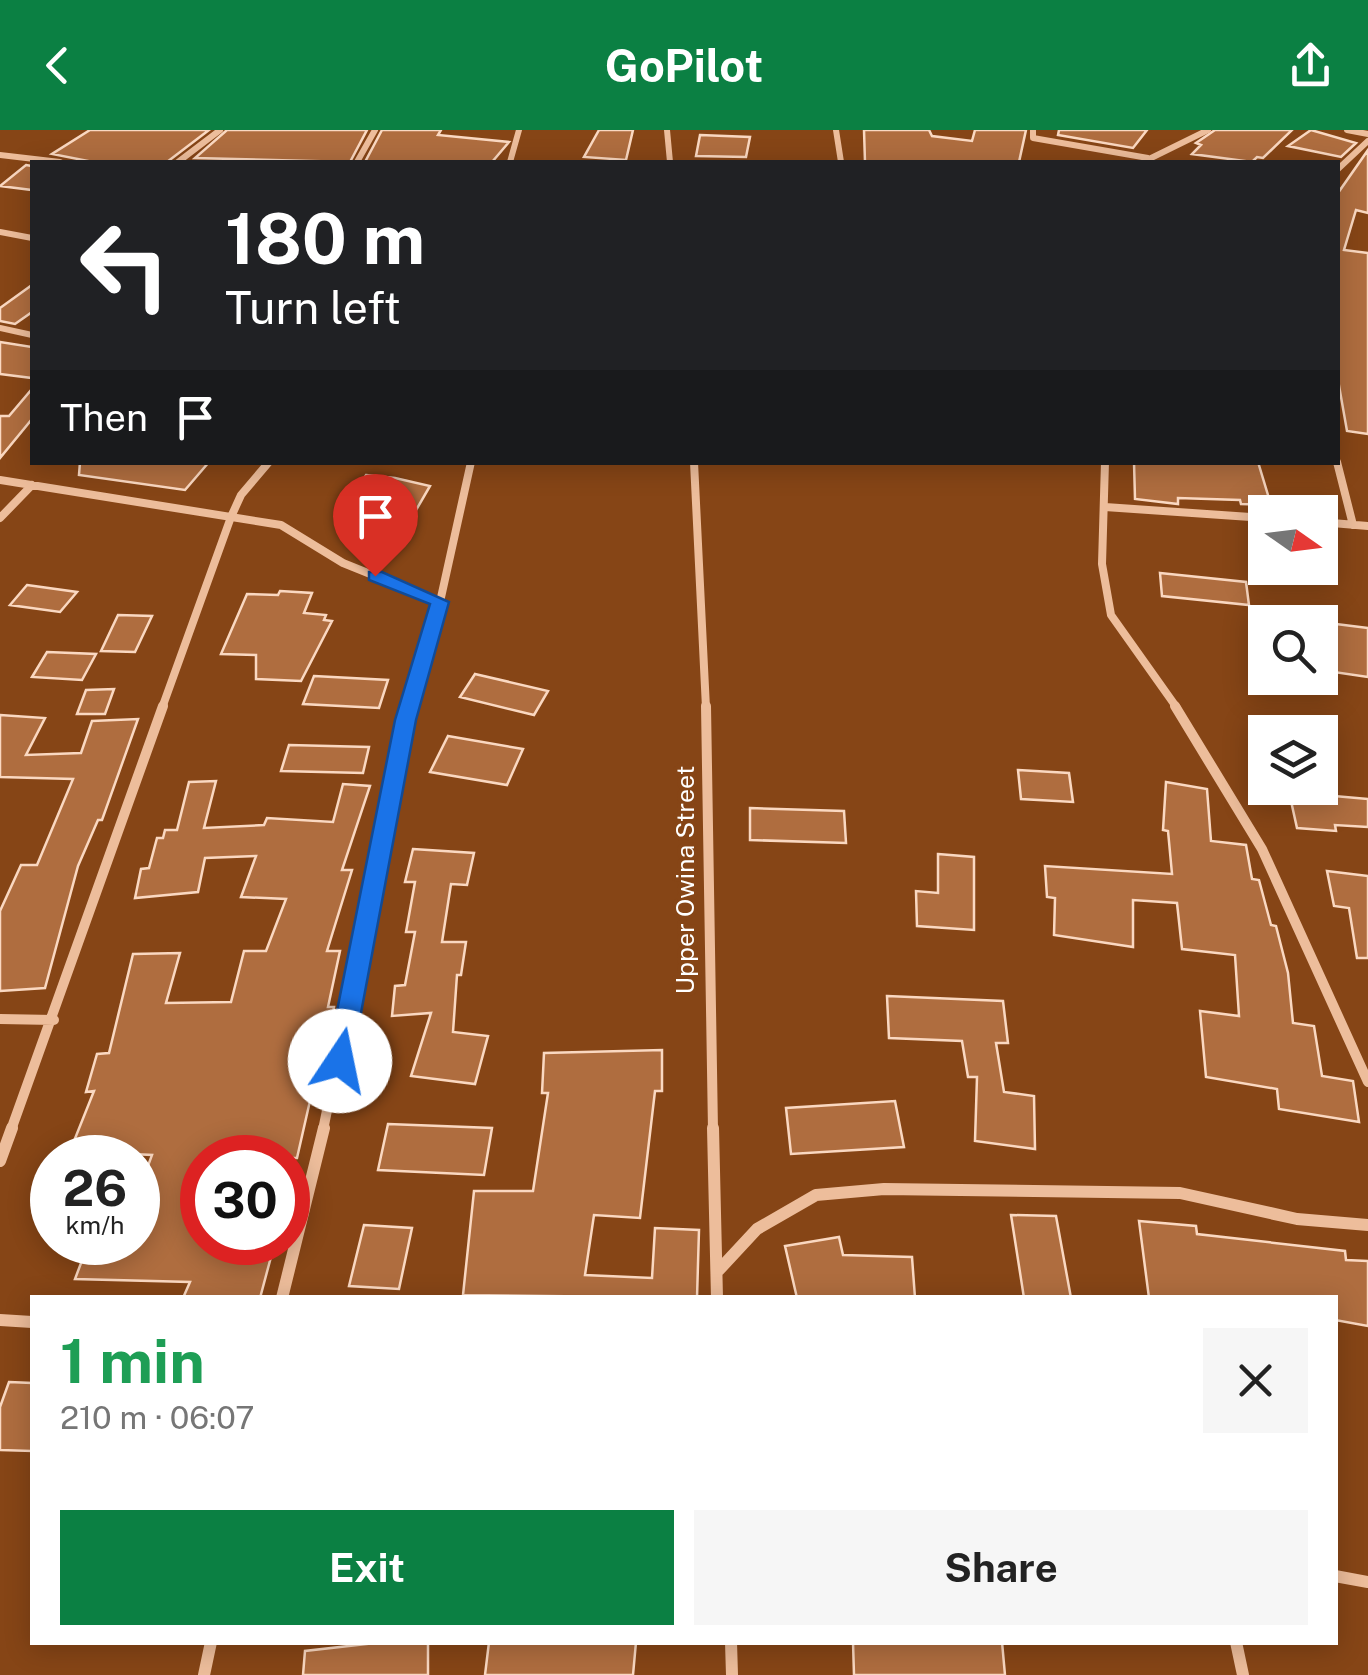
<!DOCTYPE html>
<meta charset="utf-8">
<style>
body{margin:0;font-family:"Public Sans",sans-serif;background:#f6f6f6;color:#222;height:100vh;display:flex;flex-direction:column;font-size:38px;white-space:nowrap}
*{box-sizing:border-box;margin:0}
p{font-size:32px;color:#767676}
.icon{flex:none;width:55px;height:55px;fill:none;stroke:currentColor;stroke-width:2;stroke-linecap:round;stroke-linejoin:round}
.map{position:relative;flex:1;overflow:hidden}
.sheet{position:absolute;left:30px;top:1165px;width:1308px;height:350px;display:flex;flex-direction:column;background:#fff;border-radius:0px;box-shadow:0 5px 25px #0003}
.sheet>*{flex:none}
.hud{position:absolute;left:30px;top:30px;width:1310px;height:305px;border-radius:0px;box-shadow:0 5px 25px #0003;background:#202124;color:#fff;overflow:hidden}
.needle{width:65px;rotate:104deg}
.tools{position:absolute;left:1248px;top:365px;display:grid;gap:20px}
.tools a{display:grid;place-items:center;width:90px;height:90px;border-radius:0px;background:#fff;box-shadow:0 5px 25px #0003;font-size:50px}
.speed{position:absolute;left:30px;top:1005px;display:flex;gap:20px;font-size:50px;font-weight:700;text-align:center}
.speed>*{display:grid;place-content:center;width:130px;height:130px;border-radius:50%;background:#fff;box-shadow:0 5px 25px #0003;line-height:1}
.speed small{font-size:25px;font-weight:400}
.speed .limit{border:15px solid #d22;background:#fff;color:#111}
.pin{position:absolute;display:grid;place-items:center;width:85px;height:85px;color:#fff;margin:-102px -42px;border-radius:50% 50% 50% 0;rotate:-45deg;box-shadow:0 0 10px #0007}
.pin .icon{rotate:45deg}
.me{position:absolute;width:110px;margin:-55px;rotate:11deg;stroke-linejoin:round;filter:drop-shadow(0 0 8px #0008)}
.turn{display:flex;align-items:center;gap:35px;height:210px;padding:0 30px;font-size:45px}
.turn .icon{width:130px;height:130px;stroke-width:2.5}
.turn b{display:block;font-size:70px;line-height:85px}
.then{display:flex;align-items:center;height:95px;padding:0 30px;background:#0003;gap:20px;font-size:38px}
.round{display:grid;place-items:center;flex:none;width:105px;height:105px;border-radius:0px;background:#f6f6f6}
.summary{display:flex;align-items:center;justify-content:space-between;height:170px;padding:0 30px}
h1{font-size:60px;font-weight:700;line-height:75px;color:#1e9e55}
.action{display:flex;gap:20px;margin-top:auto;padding:20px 30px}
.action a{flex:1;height:115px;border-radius:0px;background:#0b8043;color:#fff;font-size:40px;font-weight:700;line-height:115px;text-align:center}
.action a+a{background:#f6f6f6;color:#222}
header{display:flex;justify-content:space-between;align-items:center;height:130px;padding:0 30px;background:#0b8043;color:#fff;font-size:45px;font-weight:700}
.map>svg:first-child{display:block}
</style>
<header><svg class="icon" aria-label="back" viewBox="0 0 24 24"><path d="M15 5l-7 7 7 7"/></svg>GoPilot<svg class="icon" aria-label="share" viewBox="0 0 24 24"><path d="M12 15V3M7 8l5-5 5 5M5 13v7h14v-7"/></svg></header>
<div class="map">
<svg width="1368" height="1545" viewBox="0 0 1368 1545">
<rect width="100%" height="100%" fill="#864516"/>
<!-- building -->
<path fill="#af6d3f" stroke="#fad8c1" stroke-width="2.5" d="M 90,0 L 209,0 L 167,32 L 93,32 L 52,24 Z
M 227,0 L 367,0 L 350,32 L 195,28 Z
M 382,0 L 441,0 L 438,5 L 509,12 L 492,32 L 365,32 Z
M 599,0 L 633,0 L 626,30 L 584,27 Z
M 864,0 L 929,0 L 932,6 L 972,11 L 975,0 L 1026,0 L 1019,32 L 865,32 Z
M 1059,0 L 1147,0 L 1133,18 L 1058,5 Z
M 1215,0 L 1292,0 L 1263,28 L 1257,27 L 1252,32 L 1192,24 L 1201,15 L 1196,13 Z
M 1311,0 L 1356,13 L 1341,27 L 1288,16 Z
M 700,5 L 750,7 L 746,27 L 696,26 Z
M 1368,20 L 1368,83 L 1356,80 L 1344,120 L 1368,123 L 1368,304 L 1347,301 L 1338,250 L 1338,63 Z
M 26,35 L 32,36 L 32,60 L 0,56 Z
M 32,155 L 32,182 L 15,194 L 0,191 L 0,178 Z
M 0,212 L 32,217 L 32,248 L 0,244 Z
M 32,259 L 32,289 L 0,328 L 0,286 L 9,286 Z
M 80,332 L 209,332 L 185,360 L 79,345 Z
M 1134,332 L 1258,332 L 1271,375 L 1241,374 L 1240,370 L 1178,368 L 1178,374 L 1135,369 Z
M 366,345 L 395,348 L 430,356 L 408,394 L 341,388 Z
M 1160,443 L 1246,452 L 1249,475 L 1162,466 Z
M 27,455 L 77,462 L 60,482 L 10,475 Z
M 280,461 L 312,463 L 304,483 L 326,485 L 324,490 L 332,491 L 301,551 L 256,549 L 256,525 L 221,524 L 247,464 L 278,465 Z
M 118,485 L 152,486 L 135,522 L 101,521 Z
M 1320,492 L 1368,498 L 1368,547 L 1320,540 Z
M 47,522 L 96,524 L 82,550 L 32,547 Z
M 475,544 L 548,561 L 534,585 L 460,567 Z
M 314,546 L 388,550 L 379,578 L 303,574 Z
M 114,559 L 105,584 L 77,584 L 86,560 Z
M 0,585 L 45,588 L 26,625 L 81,623 L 92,591 L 138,589 L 102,690 L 98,690 L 78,736 L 45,858 L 0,861 L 0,781 L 21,735 L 37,735 L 73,649 L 0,647 Z
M 448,606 L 523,619 L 507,655 L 430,642 Z
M 289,615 L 369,617 L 363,643 L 281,641 Z
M 1018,640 L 1069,643 L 1073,672 L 1021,669 Z
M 216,651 L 204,698 L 264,695 L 267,688 L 333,692 L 343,654 L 370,656 L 342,740 L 352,740 L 327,821 L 340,821 L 328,877 L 334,877 L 319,961 L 312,962 L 297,1028 L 202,1028 L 202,1112 L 275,1112 L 260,1168 L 183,1168 L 190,1152 L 75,1149 L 89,1112 L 138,1112 L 138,1063 L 152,1025 L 70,1021 L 94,961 L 86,962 L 97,924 L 109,923 L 133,824 L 180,823 L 166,873 L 231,872 L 244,821 L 266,821 L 286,769 L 241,767 L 256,726 L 205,728 L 198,762 L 135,768 L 141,739 L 149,738 L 157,708 L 163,708 L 165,700 L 177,700 L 189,652 Z
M 1166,652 L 1207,659 L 1211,711 L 1246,715 L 1252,749 L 1259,750 L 1271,795 L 1276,796 L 1288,843 L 1293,893 L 1314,896 L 1322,946 L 1353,951 L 1359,992 L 1279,979 L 1277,959 L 1206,947 L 1200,881 L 1239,886 L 1235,825 L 1182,819 L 1177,773 L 1133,770 L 1133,817 L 1054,805 L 1055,768 L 1047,767 L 1045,736 L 1172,744 L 1168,701 L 1163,700 Z
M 1289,662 L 1368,669 L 1368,697 L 1335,695 L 1336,701 L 1297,698 Z
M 750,678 L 844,681 L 846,713 L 750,710 Z
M 413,719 L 474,723 L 467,755 L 451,754 L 442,812 L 466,812 L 461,845 L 457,845 L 453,902 L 488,906 L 475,954 L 411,946 L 431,883 L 392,886 L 395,856 L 405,855 L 415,802 L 406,802 L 415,752 L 405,752 Z
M 938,724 L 974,727 L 974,800 L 917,796 L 916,761 L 938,763 Z
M 1327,741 L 1368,746 L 1368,828 L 1357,828 L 1349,778 L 1334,776 Z
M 887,866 L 1003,871 L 1008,913 L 996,913 L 1004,962 L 1034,966 L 1035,1019 L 975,1011 L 977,947 L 968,947 L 962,911 L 889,908 Z
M 662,920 L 662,961 L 655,961 L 640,1088 L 594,1085 L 585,1145 L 652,1148 L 655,1098 L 699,1100 L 697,1168 L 463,1165 L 474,1061 L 533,1061 L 548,963 L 542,963 L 544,923 Z
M 895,971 L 904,1017 L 791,1024 L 786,978 Z
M 388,994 L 492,998 L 484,1045 L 378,1040 Z
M 1011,1085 L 1056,1086 L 1071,1168 L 1024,1168 Z
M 1139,1091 L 1196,1096 L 1197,1104 L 1345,1121 L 1346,1130 L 1368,1131 L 1368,1196 L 1335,1190 L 1335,1168 L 1149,1168 Z
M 364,1095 L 412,1098 L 399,1159 L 349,1156 Z
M 839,1107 L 843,1125 L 912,1127 L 915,1168 L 797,1168 L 785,1116 Z
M 9,1252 L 32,1253 L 32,1321 L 0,1320 L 0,1277 Z
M 384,1512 L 428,1512 L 428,1545 L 303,1545 L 305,1521 Z
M 489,1512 L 636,1512 L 633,1545 L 485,1545 Z
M 853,1512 L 1002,1512 L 1005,1545 L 854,1545 Z"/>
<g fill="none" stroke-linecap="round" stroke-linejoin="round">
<!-- minor-far3 -->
<path stroke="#edbd9b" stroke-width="6" d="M 667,0 L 670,32
M 836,0 L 841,32
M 1033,0 L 1033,8 L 1148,28
M 1347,0 L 1368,4
M 0,25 L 60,32
M 178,32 L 220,0
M 357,32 L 375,0
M 510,32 L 519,0
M 1143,32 L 1208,0
M 1338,39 L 1368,11
M 0,102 L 32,108
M 0,198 L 32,205"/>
<!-- minor-far2 -->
<path stroke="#edbd9b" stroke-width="8" d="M 694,332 L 706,578
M 1105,332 L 1102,434 L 1111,485 L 1177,578
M 1337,332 L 1353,395
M 0,350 L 281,395 L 343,433 L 440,472
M 1105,377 L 1265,388
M 0,388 L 32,355
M 1320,392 L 1368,396
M 162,578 L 231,387 L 241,365 L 269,332
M 409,578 L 440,472 L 471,332"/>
<!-- minor-far1 -->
<path stroke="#edbd9b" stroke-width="10" d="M 706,576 L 713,1000
M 1175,576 L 1262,719 L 1368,952
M 0,889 L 54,890
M 11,1000 L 163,576
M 323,1000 L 410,576"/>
<!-- minor -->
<path stroke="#edbd9b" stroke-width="12" d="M 713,998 L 717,1168
M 0,1031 L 12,998
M 717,1142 L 757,1099 L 816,1065 L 884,1059 L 1180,1063 L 1297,1089 L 1368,1095
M 282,1168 L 324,998
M 0,1190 L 32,1192
M 1335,1446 L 1368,1452
M 731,1512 L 732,1545
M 1236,1512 L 1243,1545
M 204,1545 L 211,1512"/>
</g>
<!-- route -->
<path fill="#1a73e8" stroke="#114b97" stroke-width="2.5" d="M 369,442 L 382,442 L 449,472 L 416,590 L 352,931 L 340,942 L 327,931 L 395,590 L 430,474 L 369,450 Z"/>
<g text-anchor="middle" stroke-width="8" stroke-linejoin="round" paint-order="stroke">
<!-- street labels -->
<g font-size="25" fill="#fff" stroke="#864516">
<text transform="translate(685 750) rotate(-90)" y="9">Upper Owina Street</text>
</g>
</g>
</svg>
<div class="tools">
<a><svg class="needle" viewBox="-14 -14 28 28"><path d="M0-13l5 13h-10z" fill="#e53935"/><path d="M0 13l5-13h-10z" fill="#767676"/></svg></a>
<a><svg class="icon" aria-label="search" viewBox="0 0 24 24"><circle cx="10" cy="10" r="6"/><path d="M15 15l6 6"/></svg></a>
<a><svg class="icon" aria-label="layers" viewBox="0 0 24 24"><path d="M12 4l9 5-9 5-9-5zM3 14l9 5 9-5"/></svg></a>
</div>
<div class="speed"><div>26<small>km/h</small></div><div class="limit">30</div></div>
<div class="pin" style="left:375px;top:446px;background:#d93025"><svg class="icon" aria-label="arrive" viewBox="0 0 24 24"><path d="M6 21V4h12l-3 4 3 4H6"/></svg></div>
<svg class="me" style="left:340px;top:931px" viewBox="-20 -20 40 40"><circle r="19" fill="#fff"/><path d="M0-13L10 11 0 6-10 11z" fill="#1a73e8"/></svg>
<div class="hud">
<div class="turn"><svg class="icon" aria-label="left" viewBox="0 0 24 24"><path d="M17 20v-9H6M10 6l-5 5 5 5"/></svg><div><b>180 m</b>Turn left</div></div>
<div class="then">Then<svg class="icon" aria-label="arrive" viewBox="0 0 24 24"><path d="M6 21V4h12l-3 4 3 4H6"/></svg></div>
</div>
<section class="sheet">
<div class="summary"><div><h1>1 min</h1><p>210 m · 06:07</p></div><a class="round"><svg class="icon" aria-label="close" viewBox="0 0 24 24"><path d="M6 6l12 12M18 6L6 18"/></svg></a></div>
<div class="action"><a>Exit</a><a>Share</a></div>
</section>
</div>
